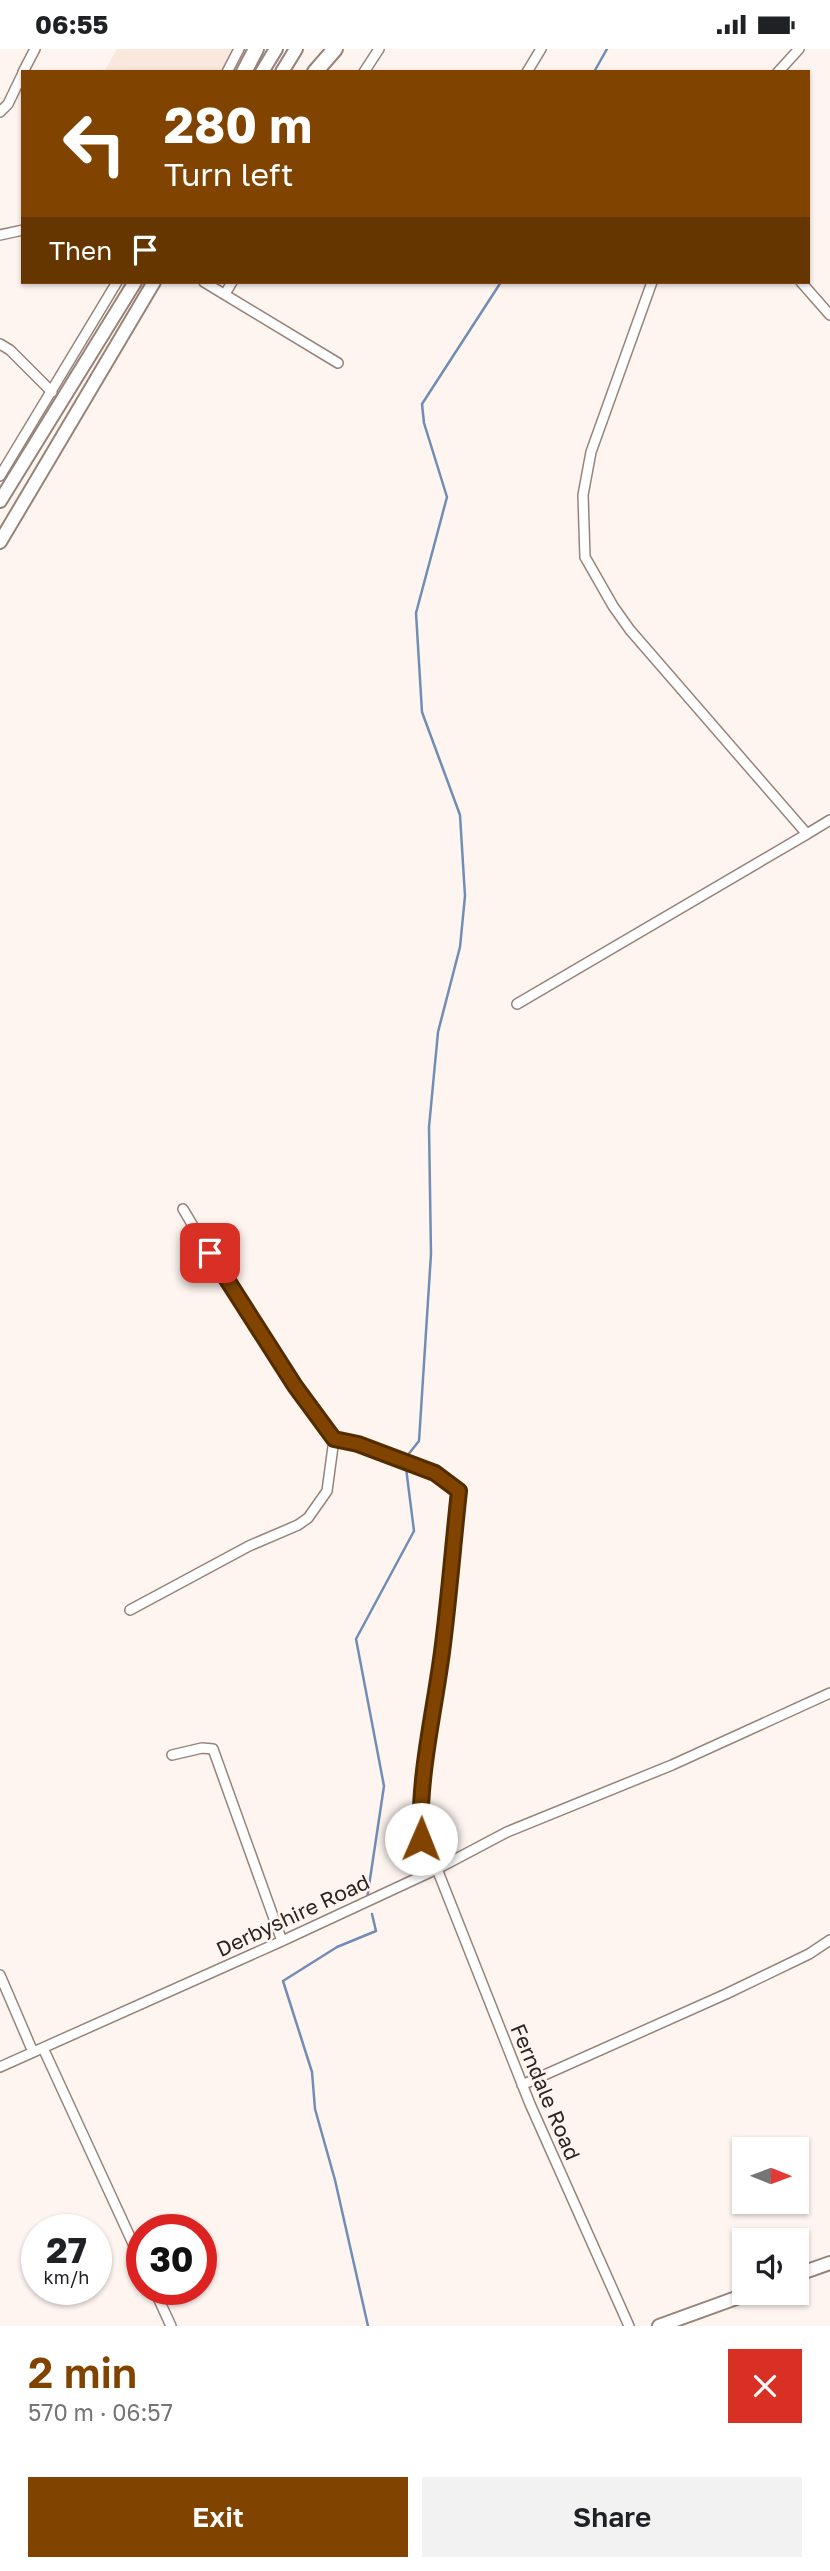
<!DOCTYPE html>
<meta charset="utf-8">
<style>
body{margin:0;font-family:"Golos Text",sans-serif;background:#f2f2f2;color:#202124;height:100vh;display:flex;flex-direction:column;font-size:26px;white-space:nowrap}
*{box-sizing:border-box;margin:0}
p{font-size:23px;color:#757577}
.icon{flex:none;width:38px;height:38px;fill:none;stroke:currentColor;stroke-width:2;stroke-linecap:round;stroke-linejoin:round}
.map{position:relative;height:2277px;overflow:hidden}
.panel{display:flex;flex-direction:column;background:#fff;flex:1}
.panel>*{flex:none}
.hud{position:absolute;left:21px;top:21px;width:789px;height:214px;border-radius:0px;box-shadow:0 2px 5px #0004;background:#804400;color:#fff;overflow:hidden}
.needle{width:46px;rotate:91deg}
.tools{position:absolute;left:732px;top:2088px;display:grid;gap:14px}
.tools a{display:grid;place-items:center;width:77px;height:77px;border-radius:0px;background:#fff;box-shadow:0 2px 5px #0004;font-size:35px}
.speed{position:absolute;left:21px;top:2165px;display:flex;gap:14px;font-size:35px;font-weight:700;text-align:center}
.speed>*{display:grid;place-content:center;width:91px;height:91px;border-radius:50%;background:#fff;box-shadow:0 2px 5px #0004;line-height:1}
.speed small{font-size:18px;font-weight:400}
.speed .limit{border:10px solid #d22;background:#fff;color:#111}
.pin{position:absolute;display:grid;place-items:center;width:60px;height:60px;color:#fff;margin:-30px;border-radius:14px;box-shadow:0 4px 10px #0006}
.me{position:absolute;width:77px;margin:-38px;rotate:1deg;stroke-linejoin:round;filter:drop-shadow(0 0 5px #0008)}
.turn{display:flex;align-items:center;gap:24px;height:147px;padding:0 28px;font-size:32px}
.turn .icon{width:91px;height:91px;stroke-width:2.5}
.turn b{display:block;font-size:49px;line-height:60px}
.then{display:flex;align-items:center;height:66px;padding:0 28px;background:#0003;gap:14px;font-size:26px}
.round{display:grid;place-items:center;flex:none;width:74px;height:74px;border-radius:0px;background:#f2f2f2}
.headline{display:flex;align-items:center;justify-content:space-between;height:119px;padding:0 28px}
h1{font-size:42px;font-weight:600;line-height:52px;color:#804400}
.cta{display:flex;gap:14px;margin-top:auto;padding:14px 28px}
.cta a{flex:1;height:80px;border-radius:0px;background:#804400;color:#fff;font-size:28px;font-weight:600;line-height:80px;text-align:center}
.cta a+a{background:#f2f2f2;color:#202124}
.status{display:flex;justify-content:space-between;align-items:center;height:49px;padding:0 35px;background:#fff;direction:ltr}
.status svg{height:19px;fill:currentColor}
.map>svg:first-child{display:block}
</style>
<div class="status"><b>06:55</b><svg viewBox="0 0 49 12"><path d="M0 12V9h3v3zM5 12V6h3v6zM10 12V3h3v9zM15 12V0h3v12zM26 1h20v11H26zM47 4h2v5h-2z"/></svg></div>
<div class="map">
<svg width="830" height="2277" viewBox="0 0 830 2277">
<rect width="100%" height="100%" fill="#fef5f0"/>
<!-- built -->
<path fill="#fae8de" d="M 117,0 L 247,0 L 235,23 L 104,23 Z"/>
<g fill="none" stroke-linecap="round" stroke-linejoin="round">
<!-- stream -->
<path stroke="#718db5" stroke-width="2.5" d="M 594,23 L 607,0
M 407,1407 L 419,1392 L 431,1205 L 429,1078 L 438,983 L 460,898 L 465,847 L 460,766 L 422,663 L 416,564 L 447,448 L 424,374 L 422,355 L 501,233
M 367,1850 L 384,1737 L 356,1590 L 414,1482 L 406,1419
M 368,2277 L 335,2131 L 315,2060 L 312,2023 L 283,1932 L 337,1898 L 376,1882 L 372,1865"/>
<!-- minor casing -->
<g stroke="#988379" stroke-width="12">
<path id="minor" d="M 23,23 L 35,0
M 227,23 L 239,0
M 364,23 L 379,0
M 527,23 L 541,0
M 778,23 L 799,0
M 0,63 L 8,55 L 23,24
M 0,186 L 23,181
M 204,233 L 338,314
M 652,233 L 591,403 L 583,446 L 585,508 L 613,557 L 630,581 L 807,785 L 830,771
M 801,233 L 830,266
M 225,245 L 232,233
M 0,295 L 10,301 L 52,343
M 0,427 L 117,233
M 517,955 L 807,785
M 183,1160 L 236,1249 L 295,1337 L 334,1390 L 358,1395 L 435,1424 L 459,1442 L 442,1603 L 427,1707 L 420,1771 L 421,1790 L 429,1811 L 437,1820 L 530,2055 L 629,2277
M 130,1561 L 249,1497 L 298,1476 L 308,1469 L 327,1442 L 334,1390
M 172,1706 L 202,1699 L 213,1700 L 282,1892
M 0,1926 L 33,2003
M 43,1999 L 142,2214
M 0,2018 L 282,1892 L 437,1820 L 507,1783 L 672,1716 L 830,1644
M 522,2036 L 726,1945 L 809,1905 L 830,1891
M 154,2240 L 171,2277"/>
</g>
<!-- major casing -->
<g stroke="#988379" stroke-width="16">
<path id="major" d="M 262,23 L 276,0
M 282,23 L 296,0
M 0,452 L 135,233
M 0,493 L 154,233
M 796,2226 L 830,2214
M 659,2277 L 750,2244"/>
</g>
<!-- highway casing -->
<g stroke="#988379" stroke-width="18">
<path id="highway" d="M 244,23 L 256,0
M 315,23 L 335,0"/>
</g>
<!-- minor -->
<use href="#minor" stroke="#fff" stroke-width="9"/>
<!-- major -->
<use href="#major" stroke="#fff" stroke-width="12"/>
<!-- highway -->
<use href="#highway" stroke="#fff" stroke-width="14"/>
</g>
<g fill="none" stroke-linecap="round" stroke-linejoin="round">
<!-- route casing -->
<g stroke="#532c00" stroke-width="18">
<path id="route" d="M 210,1204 L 295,1337 L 334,1390 L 358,1395 L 435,1424 L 459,1442 C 453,1496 449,1550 442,1603 C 434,1665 418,1728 421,1790"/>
</g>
<!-- route -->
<use href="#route" stroke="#804400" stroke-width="12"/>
</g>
<g text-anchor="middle" stroke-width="5" stroke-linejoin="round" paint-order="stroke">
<!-- street labels -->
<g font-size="21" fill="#2b231f" stroke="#fef5f0">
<text transform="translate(293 1867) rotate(-25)" y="7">Derbyshire Road</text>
<text transform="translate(545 2043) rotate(67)" y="7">Ferndale Road</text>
</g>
</g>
</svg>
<div class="tools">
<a><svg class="needle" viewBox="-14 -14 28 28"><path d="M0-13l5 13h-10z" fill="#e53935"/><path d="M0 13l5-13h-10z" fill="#757577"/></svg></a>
<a><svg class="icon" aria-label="sound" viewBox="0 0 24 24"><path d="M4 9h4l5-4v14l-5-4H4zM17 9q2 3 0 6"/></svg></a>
</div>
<div class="speed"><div>27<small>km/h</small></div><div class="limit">30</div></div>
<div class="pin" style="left:210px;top:1204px;background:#d93025"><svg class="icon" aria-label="arrive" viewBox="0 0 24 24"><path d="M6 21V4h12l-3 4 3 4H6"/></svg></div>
<svg class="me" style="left:421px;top:1790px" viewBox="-20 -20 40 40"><circle r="19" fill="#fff"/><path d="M0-13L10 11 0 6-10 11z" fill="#804400"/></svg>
<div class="hud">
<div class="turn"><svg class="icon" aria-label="left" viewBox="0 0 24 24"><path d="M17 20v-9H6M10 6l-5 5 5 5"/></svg><div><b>280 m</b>Turn left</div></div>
<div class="then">Then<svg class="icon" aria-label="arrive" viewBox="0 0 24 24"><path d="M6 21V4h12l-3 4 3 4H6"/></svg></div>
</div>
</div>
<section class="panel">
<div class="headline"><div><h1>2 min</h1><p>570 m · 06:57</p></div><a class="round" style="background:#d93025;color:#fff"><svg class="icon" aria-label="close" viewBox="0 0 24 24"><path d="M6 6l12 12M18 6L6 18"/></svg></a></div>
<div class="cta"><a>Exit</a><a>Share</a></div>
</section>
